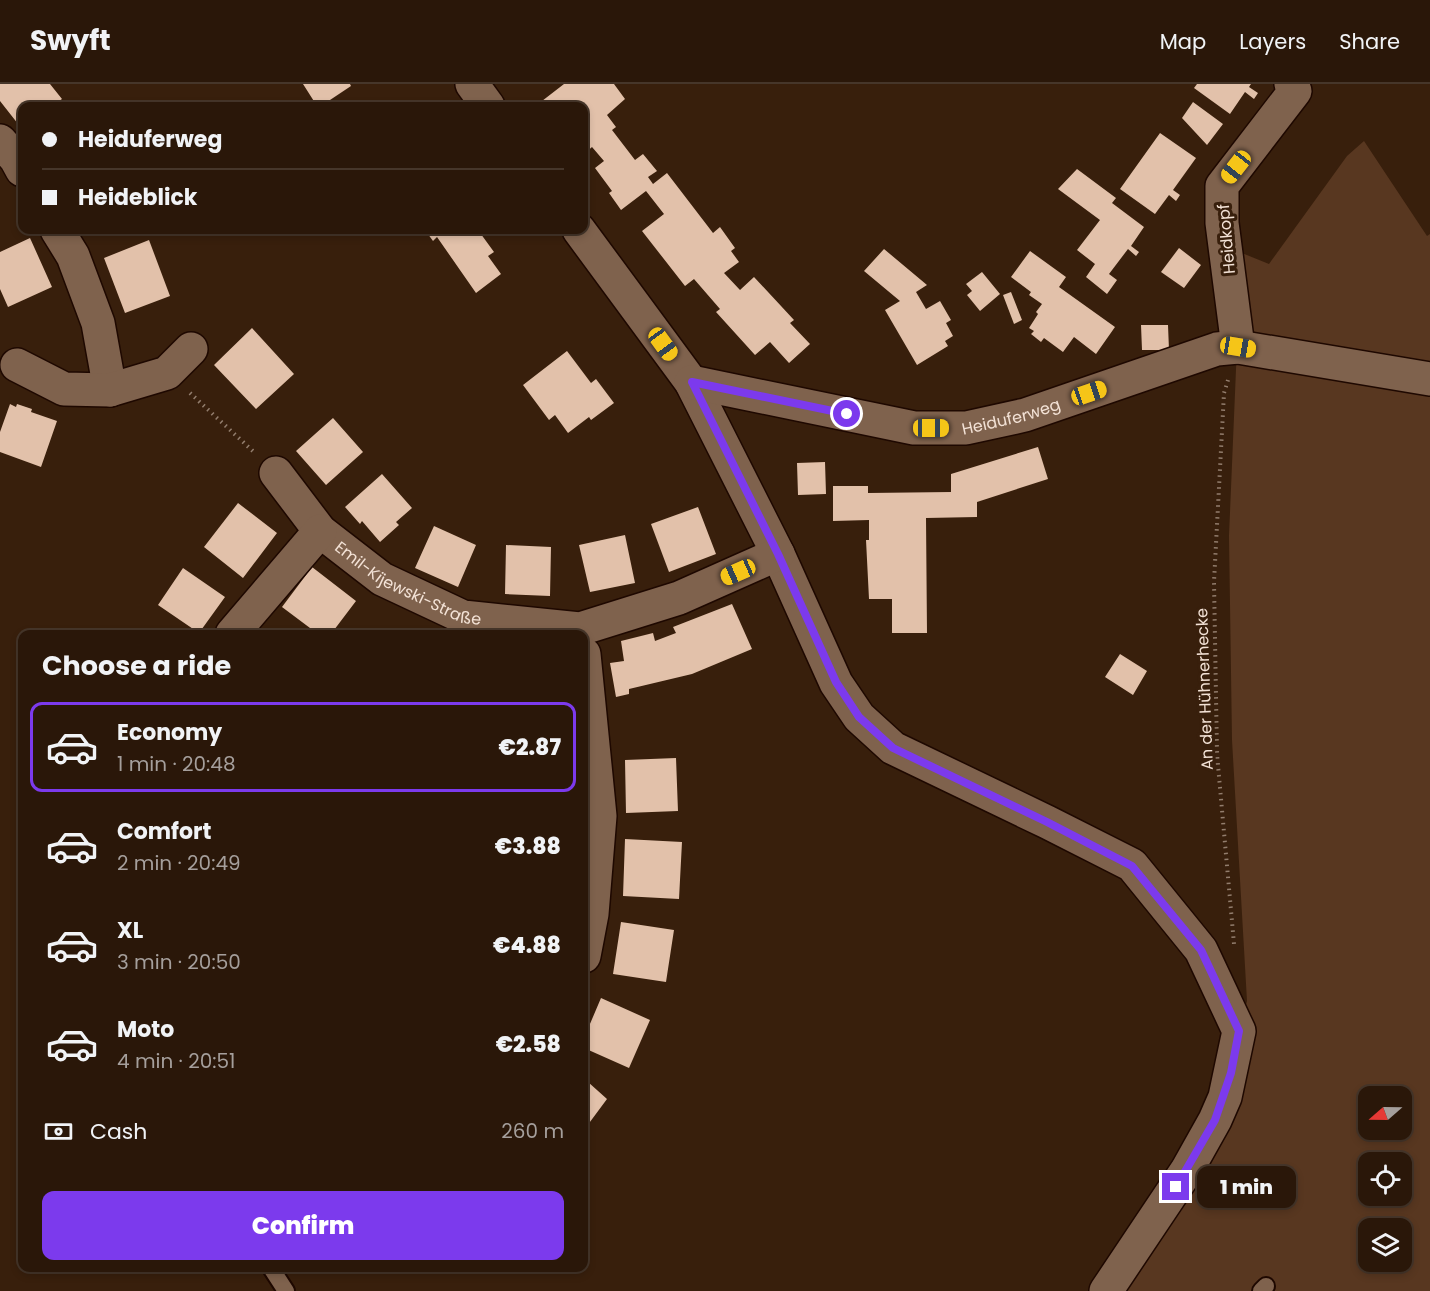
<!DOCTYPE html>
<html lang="en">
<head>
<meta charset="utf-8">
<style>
  body { margin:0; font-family:Poppins,sans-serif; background:#362417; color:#f1f3f6; height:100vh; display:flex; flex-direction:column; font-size:22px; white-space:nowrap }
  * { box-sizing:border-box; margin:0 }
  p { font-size:20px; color:#a59f9c }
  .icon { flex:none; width:33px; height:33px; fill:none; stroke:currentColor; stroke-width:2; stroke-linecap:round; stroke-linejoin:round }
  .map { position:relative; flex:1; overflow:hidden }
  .details { position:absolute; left:18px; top:546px; width:570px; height:642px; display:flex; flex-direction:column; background:#2a1709; border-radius:12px; box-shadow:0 3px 9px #0003,0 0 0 2px #46362a }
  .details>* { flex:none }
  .hud { position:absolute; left:18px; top:18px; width:570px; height:132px; border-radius:12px; box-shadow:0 3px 9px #0003,0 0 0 2px #46362a; display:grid; align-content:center; height:132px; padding:0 24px; background:#2a1709 }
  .needle { width:39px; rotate:250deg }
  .tools { position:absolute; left:1358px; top:1002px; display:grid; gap:12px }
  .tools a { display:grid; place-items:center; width:54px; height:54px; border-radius:12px; background:#2a1709; box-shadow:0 3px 9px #0003,0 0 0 2px #46362a; font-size:30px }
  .end { position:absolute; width:27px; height:27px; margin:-14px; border:8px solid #7c3aed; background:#fff; box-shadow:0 0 0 3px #fff }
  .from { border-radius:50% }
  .bubble { position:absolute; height:42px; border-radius:12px; background:#2a1709; box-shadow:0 3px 9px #0003,0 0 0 2px #46362a; font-size:20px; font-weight:800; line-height:42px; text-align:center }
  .car { position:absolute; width:18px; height:36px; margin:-18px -9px; border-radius:8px; box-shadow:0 0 4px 2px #0007; background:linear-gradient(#f5c518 24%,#345 0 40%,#f5c518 0 76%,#345 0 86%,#f5c518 0) }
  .hud b { display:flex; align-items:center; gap:21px; height:57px; font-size:22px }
  .hud b+b { border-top:2px solid #46362a }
  .hud i { width:15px; height:15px; background:#f1f3f6 }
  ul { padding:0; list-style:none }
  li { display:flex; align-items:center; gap:18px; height:90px; margin:0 12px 9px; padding:0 12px; border:3px solid transparent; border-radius:12px }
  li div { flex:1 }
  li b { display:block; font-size:22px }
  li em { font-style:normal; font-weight:800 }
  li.active { border-color:#7c3aed }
  li>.icon { width:54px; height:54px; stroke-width:1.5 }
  h2 { padding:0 24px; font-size:27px; line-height:72px }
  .pay { display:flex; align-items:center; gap:15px; height:66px; padding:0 24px; font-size:22px }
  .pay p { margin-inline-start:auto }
  .cta { display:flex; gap:12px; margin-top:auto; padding:12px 24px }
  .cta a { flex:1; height:69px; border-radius:12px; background:#7c3aed; color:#fff; font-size:24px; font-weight:800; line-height:69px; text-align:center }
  header { display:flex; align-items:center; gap:36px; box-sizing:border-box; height:84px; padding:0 30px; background:#2a1709; border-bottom:2px solid #46362a }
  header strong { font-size:28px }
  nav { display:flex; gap:33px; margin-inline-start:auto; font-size:21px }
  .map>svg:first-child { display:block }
  .green { fill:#583720; fill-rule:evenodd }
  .building { fill:#e2c1aa }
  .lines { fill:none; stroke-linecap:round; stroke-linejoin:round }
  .lane-casing { stroke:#1e0800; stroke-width:20 }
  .street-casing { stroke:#1e0800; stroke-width:36 }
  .path { stroke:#927d6d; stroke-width:4; stroke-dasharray:1.5 4.5; stroke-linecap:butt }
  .lane { stroke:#7f624d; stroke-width:16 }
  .street { stroke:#7f624d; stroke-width:33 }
  .route { stroke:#7c3aed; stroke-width:8 }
  .labels { text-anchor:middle; stroke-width:6; stroke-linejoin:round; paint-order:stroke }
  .street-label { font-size:16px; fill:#f3e2d6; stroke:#381f0c }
</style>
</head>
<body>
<header>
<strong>Swyft</strong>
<nav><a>Map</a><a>Layers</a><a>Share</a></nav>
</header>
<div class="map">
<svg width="1430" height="1207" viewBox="0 0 1430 1207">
  <rect width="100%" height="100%" fill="#381f0c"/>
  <path class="green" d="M1364,57L1427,152L1430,150V1207H1106L1187,1086L1239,947L1247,917L1232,656L1229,452L1239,214L1232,165L1269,180L1347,72ZM1368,1012H1401V1046H1368ZM1368,1078H1401V1112H1368ZM1368,1144H1401V1178H1368Z"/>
  <path class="building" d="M0,0H50L62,15L52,22H22V45L0,17Z
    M303,0H350L351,2L321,22H317Z
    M564,0H614L625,15L607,31L616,43L612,46L635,76L643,70L657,87L648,93L653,100L667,89L713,149L720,143L735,164L731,167L739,178L724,189L740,206L754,193L794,236L790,239L810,260L789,279L770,258L755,271L716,228L720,225L694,195L685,202L642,147L664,130L646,107L621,126L609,109L612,107L595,84L604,77L592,63L584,70V22H546L542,17Z
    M1197,0H1251L1249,3L1258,9L1254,15L1245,8L1230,30L1194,4Z
    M1193,18L1223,40L1207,61L1182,34Z
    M1160,49L1196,74L1173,106L1180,111L1176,117L1169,111L1155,130L1120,105Z
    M1077,85L1116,114L1112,119L1144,143L1131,162L1139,168L1136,172L1128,165L1109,190L1117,196L1107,210L1086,193L1095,180L1077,166L1100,136L1058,105Z
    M425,146H478L494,168L488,172L501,190L476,209L437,153L433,157Z
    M30,154L52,203L8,223L0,205V168Z
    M149,156L170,212L125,229L104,174Z
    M1179,164L1201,181L1184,204L1161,188Z
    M884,165L927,201L916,208L926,225L940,217L951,236L946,239L953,252L945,257L948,262L917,281L885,226L900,217L864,187Z
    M1030,167L1066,193L1059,203L1115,243L1096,270L1074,253L1063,268L1044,254L1041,258L1031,250L1034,247L1029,244L1038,230L1036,228L1042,220L1029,211L1031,208L1011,193Z
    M982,188L1000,210L980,227L967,211L972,207L966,200Z
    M1011,208L1022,236L1014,240L1003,211Z
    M1141,241H1168L1169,266H1142Z
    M252,244L294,290L256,325L214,281Z
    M567,267L591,299L596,295L614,319L591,336L589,333L568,349L555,331L549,336L523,301Z
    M10,320L16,323L17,320L32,325L31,328L57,337L41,383L0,368V348Z
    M333,334L363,368L326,401L296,367Z
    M1038,363L1048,395L977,418V433L926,434L927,549H892V515H869L866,456H869V436L833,437V402H868V409L951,408V390Z
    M825,378L826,410L798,411L797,379Z
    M382,390L412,424L396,438L399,441L380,458L362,437L360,440L345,423Z
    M238,419L277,449L243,494L204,463Z
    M698,423L716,470L669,488L651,440Z
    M434,442L476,461L458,503L415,484Z
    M625,451L635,499L590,508L579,461Z
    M506,461L551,463L550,512L505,510Z
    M312,483L356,517L331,550H318L282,523Z
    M183,484L225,513L199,549L158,521Z
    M732,520L752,565L692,590L629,605V610L616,613L610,579L624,577L621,557L653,549L655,557L676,549L673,543Z
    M1120,570L1147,587L1133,611L1105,593Z
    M676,674L678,727L626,729L625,676Z
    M625,755L682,758L679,815L623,812Z
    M621,838L674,846L666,898L613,890Z
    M601,914L650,936L629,984L584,964V954Z
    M588,998L607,1015L584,1046V999L586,1001Z"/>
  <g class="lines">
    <g class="lane-casing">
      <path id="lane" d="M271,1184L286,1207
        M1261,1207L1266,1202"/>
    </g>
    <g class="street-casing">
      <g id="street">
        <path d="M472,0L488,22"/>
        <path d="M0,57L16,75L22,86"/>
        <path d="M57,146L73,172L98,239L110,306"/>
        <path d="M579,146L691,298L778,470L836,599L859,633L893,664L1047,738L1132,781L1201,866L1239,947L1225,1013L1215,1036L1187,1086L1106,1207"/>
        <path d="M1238,263L1222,139V102L1295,7L1291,0"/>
        <path d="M17,281L64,305L110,306L167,289L191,265"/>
        <path id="s1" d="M691,298L914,344H966L1025,331L1217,265L1238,263L1430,295"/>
        <path id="s2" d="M276,389L320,447L382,495L463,533L580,545L679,514L778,470"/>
        <path d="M232,550L320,447"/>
        <path d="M584,570L600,732L592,830L584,872"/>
      </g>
    </g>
    <path class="path" d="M1228,296L1224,309L1214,498L1217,670L1234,860
      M190,309L255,369"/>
    <use href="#lane" class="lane"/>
    <use href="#street" class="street"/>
  </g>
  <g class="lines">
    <path class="route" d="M847,330L692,298L778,470L836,598L859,633L893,664L1047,738L1132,782L1201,866L1239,947L1231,989L1215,1036L1176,1103"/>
  </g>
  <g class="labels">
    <g class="street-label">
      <text transform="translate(1226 155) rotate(-95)" y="6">Heidkopf</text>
      <text dy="6" stroke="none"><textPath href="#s1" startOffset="326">Heiduferweg</textPath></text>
      <text dy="6" stroke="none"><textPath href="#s2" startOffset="177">Emil-Kijewski-Straße</textPath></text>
      <text transform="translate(1204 605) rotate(-92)" y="6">An der Hühnerhecke</text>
    </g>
  </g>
</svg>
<div class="tools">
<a><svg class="needle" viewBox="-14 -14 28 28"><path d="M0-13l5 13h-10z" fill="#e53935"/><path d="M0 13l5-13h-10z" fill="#a59f9c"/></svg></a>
<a><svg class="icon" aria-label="locate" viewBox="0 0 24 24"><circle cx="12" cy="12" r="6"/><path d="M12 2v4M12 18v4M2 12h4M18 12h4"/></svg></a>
<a><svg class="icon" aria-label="layers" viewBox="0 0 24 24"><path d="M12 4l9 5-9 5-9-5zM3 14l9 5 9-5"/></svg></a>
</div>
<i class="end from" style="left:847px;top:330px"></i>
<i class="end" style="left:1176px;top:1103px"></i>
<div class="bubble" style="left:1197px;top:1082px;width:99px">1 min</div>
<i class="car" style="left:1236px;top:83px;rotate:218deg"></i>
<i class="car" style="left:663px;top:260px;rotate:144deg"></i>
<i class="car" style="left:1238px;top:263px;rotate:99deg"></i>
<i class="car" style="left:1089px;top:309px;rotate:71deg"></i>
<i class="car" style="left:931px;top:344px;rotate:90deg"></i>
<i class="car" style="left:738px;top:488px;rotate:246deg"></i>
<div class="hud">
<b><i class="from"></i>Heiduferweg</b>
<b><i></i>Heideblick</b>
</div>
<section class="details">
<h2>Choose a ride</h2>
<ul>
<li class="active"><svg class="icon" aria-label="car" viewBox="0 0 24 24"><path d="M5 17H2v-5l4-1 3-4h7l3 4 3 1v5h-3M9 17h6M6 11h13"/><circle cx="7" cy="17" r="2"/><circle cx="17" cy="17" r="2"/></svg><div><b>Economy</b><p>1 min · 20:48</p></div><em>€2.87</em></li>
<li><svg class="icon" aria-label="car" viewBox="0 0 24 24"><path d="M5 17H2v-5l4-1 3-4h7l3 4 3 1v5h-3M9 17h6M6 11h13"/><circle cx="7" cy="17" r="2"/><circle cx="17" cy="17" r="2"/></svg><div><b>Comfort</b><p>2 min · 20:49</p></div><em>€3.88</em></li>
<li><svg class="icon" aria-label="car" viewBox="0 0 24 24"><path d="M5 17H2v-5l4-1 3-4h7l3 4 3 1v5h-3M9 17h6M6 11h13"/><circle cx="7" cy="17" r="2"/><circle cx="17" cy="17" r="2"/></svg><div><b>XL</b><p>3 min · 20:50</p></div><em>€4.88</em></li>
<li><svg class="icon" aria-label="car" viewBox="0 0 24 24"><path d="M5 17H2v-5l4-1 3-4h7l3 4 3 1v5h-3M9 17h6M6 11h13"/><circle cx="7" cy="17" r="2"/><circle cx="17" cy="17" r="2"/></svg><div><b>Moto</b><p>4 min · 20:51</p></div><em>€2.58</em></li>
</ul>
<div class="pay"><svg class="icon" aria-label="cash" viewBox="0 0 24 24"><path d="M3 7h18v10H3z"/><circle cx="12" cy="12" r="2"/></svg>Cash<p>260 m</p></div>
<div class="cta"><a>Confirm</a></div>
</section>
</div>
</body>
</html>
